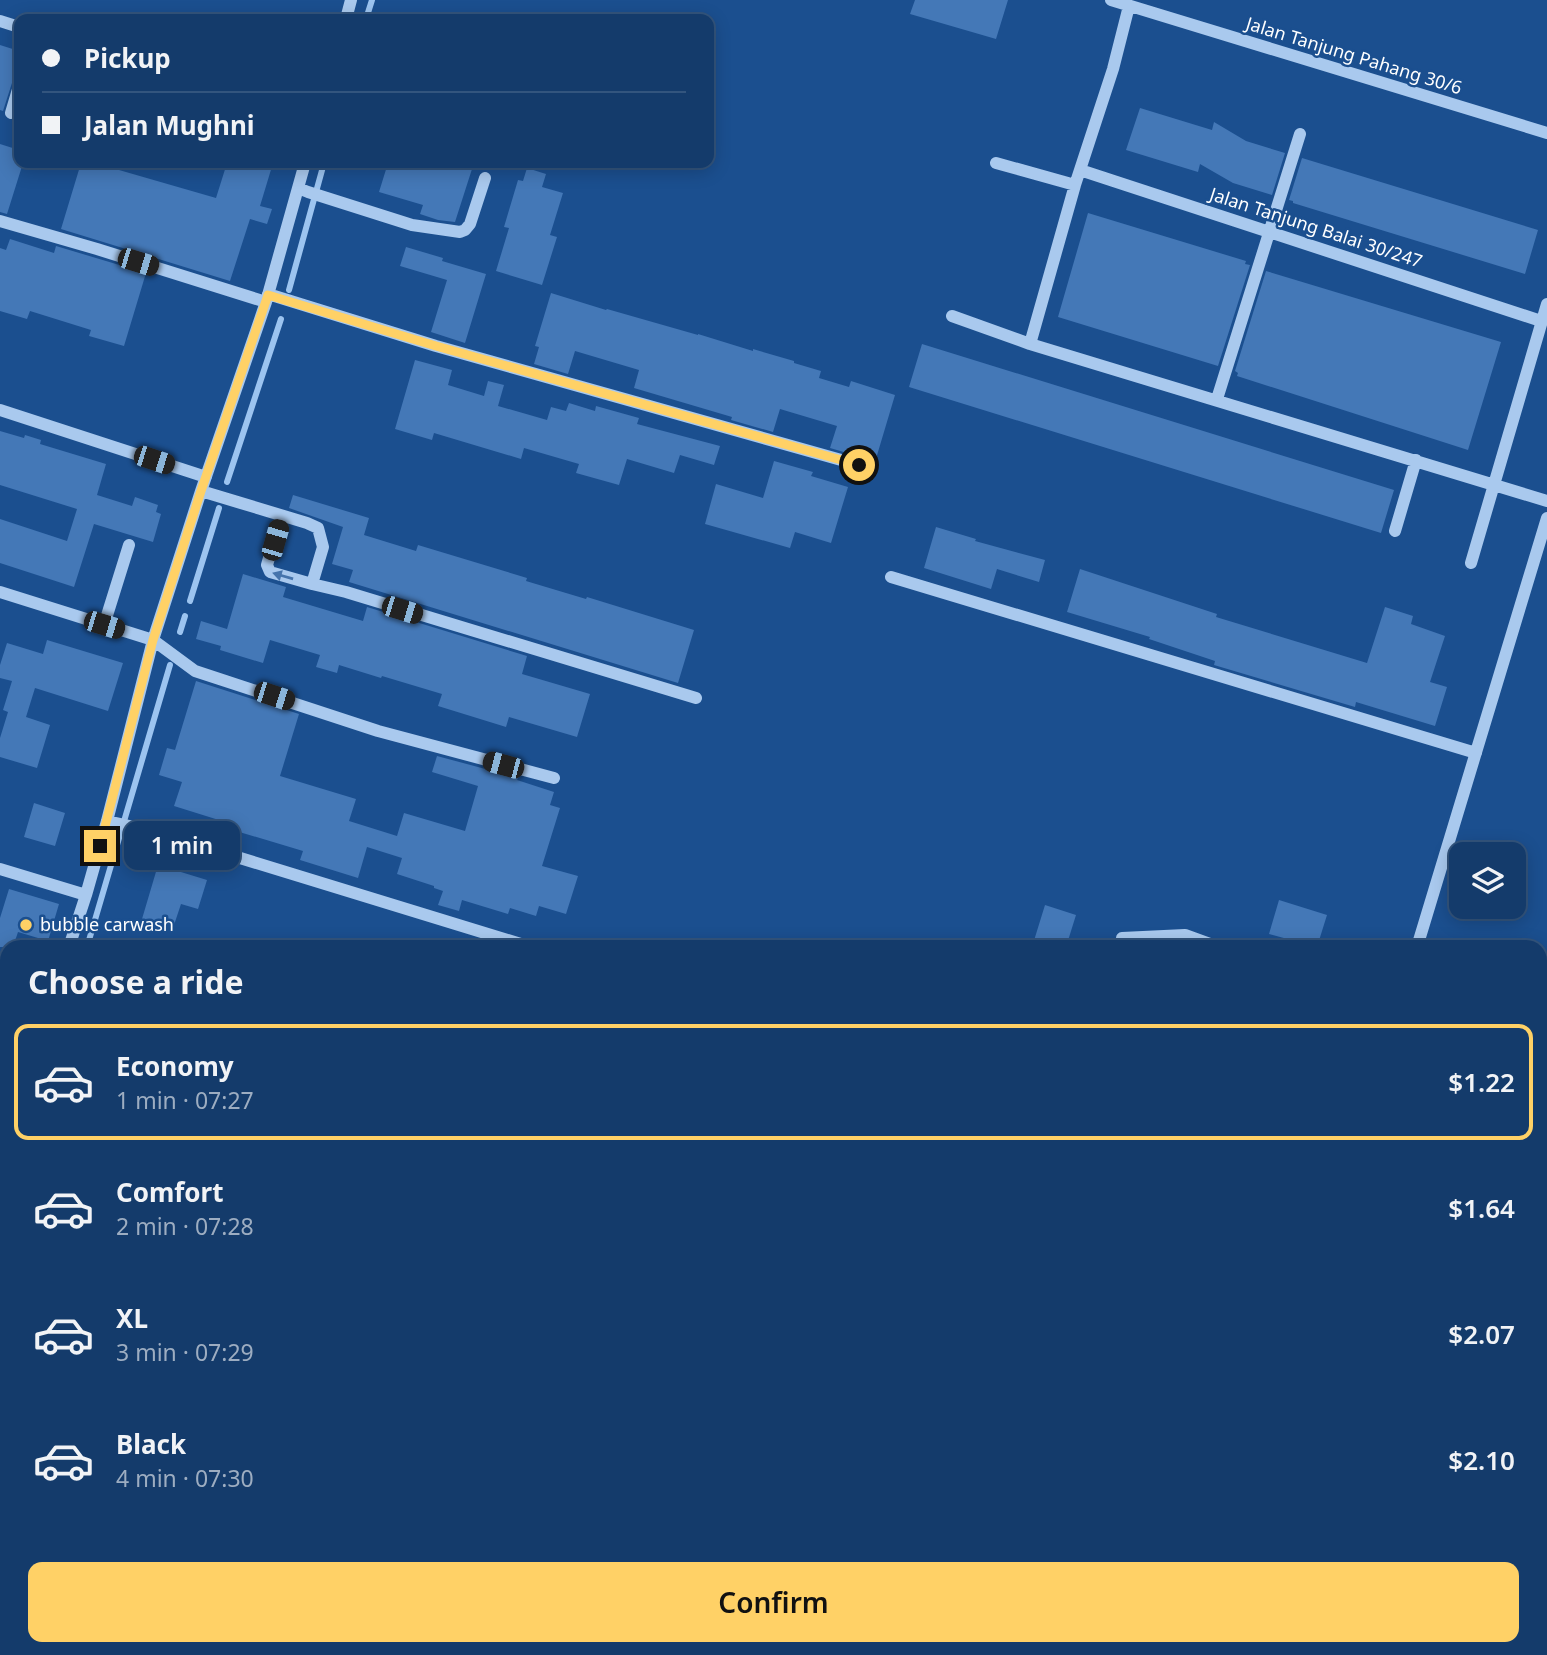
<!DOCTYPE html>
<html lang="en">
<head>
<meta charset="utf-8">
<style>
  body { margin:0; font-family:"Noto Sans",sans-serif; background:#214673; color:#f1f3f6; height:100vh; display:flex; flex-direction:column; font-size:26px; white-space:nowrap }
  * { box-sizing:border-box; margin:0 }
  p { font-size:23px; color:#9dadc1 }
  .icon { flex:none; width:38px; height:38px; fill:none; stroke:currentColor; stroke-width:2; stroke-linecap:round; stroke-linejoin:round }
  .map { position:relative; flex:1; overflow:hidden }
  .side { position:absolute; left:0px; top:940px; width:1547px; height:716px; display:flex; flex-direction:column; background:#143b6b; border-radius:21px 21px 0 0; box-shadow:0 4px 18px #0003,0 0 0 2px #33557e }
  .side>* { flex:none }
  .banner { position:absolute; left:14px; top:14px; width:700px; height:154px; border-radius:14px; box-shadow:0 4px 18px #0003,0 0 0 2px #33557e; display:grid; align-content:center; height:154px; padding:0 28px; background:#143b6b }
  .fabs { position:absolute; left:1449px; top:842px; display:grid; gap:14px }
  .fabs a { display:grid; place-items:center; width:77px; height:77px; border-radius:14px; background:#143b6b; box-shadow:0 4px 18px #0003,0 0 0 2px #33557e; font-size:35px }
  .end { position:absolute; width:32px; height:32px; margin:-16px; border:9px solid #ffd166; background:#111; box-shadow:0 0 0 4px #111 }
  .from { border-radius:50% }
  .bubble { position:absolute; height:49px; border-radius:14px; background:#143b6b; box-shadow:0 4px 18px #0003,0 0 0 2px #33557e; font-size:23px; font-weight:600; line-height:49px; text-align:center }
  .car { position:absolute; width:21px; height:42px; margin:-21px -10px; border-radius:9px; box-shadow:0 0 5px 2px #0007; background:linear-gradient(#222 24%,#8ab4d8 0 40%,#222 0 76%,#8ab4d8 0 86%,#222 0) }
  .banner b { display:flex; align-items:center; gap:24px; height:66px; font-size:26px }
  .banner b+b { border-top:2px solid #33557e }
  .banner i { width:18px; height:18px; background:#f1f3f6 }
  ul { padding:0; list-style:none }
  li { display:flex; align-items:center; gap:21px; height:116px; margin:0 14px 10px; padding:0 14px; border:4px solid transparent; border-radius:14px }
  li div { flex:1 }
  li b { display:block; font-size:26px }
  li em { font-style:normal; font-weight:600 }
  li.current { border-color:#ffd166 }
  li>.icon { width:63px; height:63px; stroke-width:1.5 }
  h2 { padding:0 28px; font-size:32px; line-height:84px }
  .cta { display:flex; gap:14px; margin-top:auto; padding:14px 28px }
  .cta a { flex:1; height:80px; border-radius:14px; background:#ffd166; color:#111; font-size:28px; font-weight:600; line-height:80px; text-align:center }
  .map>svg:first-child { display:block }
  .green { fill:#2e69ad }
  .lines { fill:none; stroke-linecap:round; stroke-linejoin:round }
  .stream { stroke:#9cc4f0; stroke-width:6 }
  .building { fill:#4478b7 }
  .minor { stroke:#a9c9ee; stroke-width:12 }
  .oneway { fill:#4674ac }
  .route { stroke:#ffd166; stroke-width:9 }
  .poi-dot { fill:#ffd166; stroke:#1b4f8f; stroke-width:2.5 }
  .labels { text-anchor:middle; stroke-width:5; stroke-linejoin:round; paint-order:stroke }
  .street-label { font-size:18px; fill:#fff; stroke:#1b4f8f }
  .poi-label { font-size:18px; fill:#fff; stroke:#1b4f8f; text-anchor:start }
</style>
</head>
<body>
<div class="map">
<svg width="1547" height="1655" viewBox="0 0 1547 1655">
  <rect width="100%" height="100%" fill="#1b4f8f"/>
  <path class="green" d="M0,1514L7,1516V1605L0,1603Z
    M133,1649V1648L231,1649L229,1655H131Z"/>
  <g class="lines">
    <path class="stream" d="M366,19L372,0
      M289,290L324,163
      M227,482L281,319
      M190,601L219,508
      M180,632L185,616
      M87,947L170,665
      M0,1243L7,1220"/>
  </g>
  <path class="building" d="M915,0H1008L996,39L910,14Z
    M0,45L19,51V61L3,111L0,110Z
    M1140,108L1212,130L1214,122L1246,141L1285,153L1272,195L1233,183L1200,164L1198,172L1126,150Z
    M0,144L19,150V163H23L7,214L0,212Z
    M1302,158L1538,230L1525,274L1293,203V201L1289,200Z
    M81,163H122L119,170L216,198L227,163H273L260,206L272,209L267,224L250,219L230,281L61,229Z
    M388,163H416L434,168L436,163H450L472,169L455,222L438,220L420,214L423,205L379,192Z
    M527,168L546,174L542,187L563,193L550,235L557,237L542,285L496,271L509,228L504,227L518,180L523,181Z
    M1088,213L1246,261L1245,264L1250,265L1218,366L1058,317Z
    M10,239L54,253L56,246L146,273L124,346L89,336L91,330L30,311L27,319L0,311V248L6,250Z
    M406,247L443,258L442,261L486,274L465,343L431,332L447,280L400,266Z
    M1266,271L1501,342L1468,450L1237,376L1238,373L1235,371Z
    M551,293L606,310L607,309L698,335V334L753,351V349L794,361V363L821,371L819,378L849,387L851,381L895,395L875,462L861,457L830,448L837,426L780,409L773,432L731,420L732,417L634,388L639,370L575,351L568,374L534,364L539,347L535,346Z
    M922,344L1394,490L1381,533L909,387Z
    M415,360L452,370L448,385L484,396L488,381L504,385L498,406L547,420L551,407L566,411L569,403L595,411L596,406L639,418L637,424L720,446L714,465L680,455L674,473L627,459L619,485L576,473L579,464L524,448L521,459L434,433L432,440L395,429Z
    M0,431L24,438L25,435L41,440L40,444L106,464L97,495L132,506L135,497L158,505L156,512L161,514L153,542L94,524L74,587L0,563V519L67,541L77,509L0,485Z
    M774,461L813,472L811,476L848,487L831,543L795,532L790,548L705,524L716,484L763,498Z
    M293,495L369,518L364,535L416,551L418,545L527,578L526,581L586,599L587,597L694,630L678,683L349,582L353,570L332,564L343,527L289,508Z
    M936,527L976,539L975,541L1045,560L1039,582L997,569L991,589L924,568Z
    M1080,569L1217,614L1216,617L1367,663L1385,607L1413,616L1411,624L1445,636L1430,682L1447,687L1435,726L1356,702L1355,707L1214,665L1215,661L1149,639L1150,637L1067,612Z
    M243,574L286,587L283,597L363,621L367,607L527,656L522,674L590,694L577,737L509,717L506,727L438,706L442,694L382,676L381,678L339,665L337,673L316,667L320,655L270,640L263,663L220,650L221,646L196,639L201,621L227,629Z
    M47,640L123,663L108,711L35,688L26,717L50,725L37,768L0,757V738L8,712L3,710L12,681L0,678V665L7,643L43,654Z
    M196,681L299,714L280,776L356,799L349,821L397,836L404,813L465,831L478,786L432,772L437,756L504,774L518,778L517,780L554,792L550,805L560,808L542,866L578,876L566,914L539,906L536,916L510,908L508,914L462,900L459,911L438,905L443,891L434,888V886L397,874L402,858L367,847L358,878L300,860L303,851L236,831L238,826L174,806L182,782L159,775L167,748L175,750Z
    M34,803L65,813L55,846L24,837Z
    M158,865L207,880L198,909L181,904L173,928L142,919Z
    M9,889L59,904L48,941L18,932L13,947H0V918Z
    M1279,900L1327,915L1317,947L1269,934Z
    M1045,905L1076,915L1066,947H1032Z"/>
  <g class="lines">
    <path class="minor" d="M1111,0L1547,133
      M346,19L351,0
      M0,21L19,27
      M11,113L19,86
      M996,163L1075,185
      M1080,170L1541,321
      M298,188L308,192L412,225L460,232L465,230L470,224L485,178
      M0,221L97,249L266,302
      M268,294L436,346L859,465
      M952,316L1030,344L1547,501
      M1030,344L1075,185L1113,69L1129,6
      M1217,399L1300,134
      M0,410L206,477
      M201,491L307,523L318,528L323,547L312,584L270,572L267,565L281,516
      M1395,531L1416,460
      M1471,563L1547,304
      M891,577L1476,753
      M312,584L346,592L696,698
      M0,592L153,640L195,671L378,731L554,778
      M104,625L129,545
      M107,821L152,831L524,945
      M0,869L86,895
      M1122,938L1185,935L1218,947
      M69,947L86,895L107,821L153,640L201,491L266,302L305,163
      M1417,947L1547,518
      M0,986L7,988
      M1540,1139L1547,1141
      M0,1176L7,1152
      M0,1211H7
      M1540,1366L1547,1369
      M1540,1470L1547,1472
      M0,1471L7,1446
      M0,1630L7,1632
      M59,1648L80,1655
      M551,1648L571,1655
      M337,1655L339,1648
      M982,1655L984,1648
      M1184,1655L1186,1648"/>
  </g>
  <defs><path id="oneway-solid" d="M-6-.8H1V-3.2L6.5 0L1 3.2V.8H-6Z" transform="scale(1.75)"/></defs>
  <use class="oneway" href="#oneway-solid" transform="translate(283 576) rotate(-164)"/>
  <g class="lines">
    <path class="route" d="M100,846L153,640L201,491L268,295L436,346L859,465"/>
  </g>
  <circle class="poi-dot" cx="26" cy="925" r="7"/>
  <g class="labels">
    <g class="street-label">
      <text transform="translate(1354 56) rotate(17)" y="6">Jalan Tanjung Pahang 30/6</text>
      <text transform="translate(1316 228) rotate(18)" y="6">Jalan Tanjung Balai 30/247</text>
    </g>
    <g class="poi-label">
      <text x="40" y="931">bubble carwash</text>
    </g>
  </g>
</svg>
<div class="fabs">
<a><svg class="icon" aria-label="layers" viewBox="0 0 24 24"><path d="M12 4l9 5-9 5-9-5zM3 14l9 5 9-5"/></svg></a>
</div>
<i class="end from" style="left:859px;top:465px"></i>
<i class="end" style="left:100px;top:846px"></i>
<div class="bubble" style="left:124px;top:821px;width:116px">1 min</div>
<i class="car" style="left:138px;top:262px;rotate:107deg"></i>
<i class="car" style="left:154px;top:460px;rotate:108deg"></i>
<i class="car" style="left:275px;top:540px;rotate:16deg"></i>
<i class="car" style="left:402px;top:610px;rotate:107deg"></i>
<i class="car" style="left:104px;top:625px;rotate:107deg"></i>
<i class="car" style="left:274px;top:696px;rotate:108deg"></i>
<i class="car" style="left:503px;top:765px;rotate:285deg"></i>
<div class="banner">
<b><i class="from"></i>Pickup</b>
<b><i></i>Jalan Mughni</b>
</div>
<section class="side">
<h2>Choose a ride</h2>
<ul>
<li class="current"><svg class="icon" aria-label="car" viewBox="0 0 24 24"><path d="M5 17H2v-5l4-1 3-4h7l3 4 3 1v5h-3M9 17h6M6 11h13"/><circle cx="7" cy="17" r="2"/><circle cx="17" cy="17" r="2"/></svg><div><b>Economy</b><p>1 min · 07:27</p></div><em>$1.22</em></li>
<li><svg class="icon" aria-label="car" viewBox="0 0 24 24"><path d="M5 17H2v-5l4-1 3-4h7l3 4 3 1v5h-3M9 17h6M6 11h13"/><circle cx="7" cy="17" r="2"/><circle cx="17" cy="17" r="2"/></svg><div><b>Comfort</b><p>2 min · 07:28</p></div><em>$1.64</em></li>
<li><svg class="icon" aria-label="car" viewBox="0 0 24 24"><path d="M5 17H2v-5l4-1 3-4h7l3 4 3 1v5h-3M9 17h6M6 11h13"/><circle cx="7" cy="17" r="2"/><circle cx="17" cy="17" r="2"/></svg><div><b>XL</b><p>3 min · 07:29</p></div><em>$2.07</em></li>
<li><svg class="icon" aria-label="car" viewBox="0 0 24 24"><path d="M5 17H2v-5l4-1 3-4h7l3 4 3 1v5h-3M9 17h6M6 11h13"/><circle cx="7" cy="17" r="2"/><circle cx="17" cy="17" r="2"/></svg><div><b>Black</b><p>4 min · 07:30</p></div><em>$2.10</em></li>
</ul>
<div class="cta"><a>Confirm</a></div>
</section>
</div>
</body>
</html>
